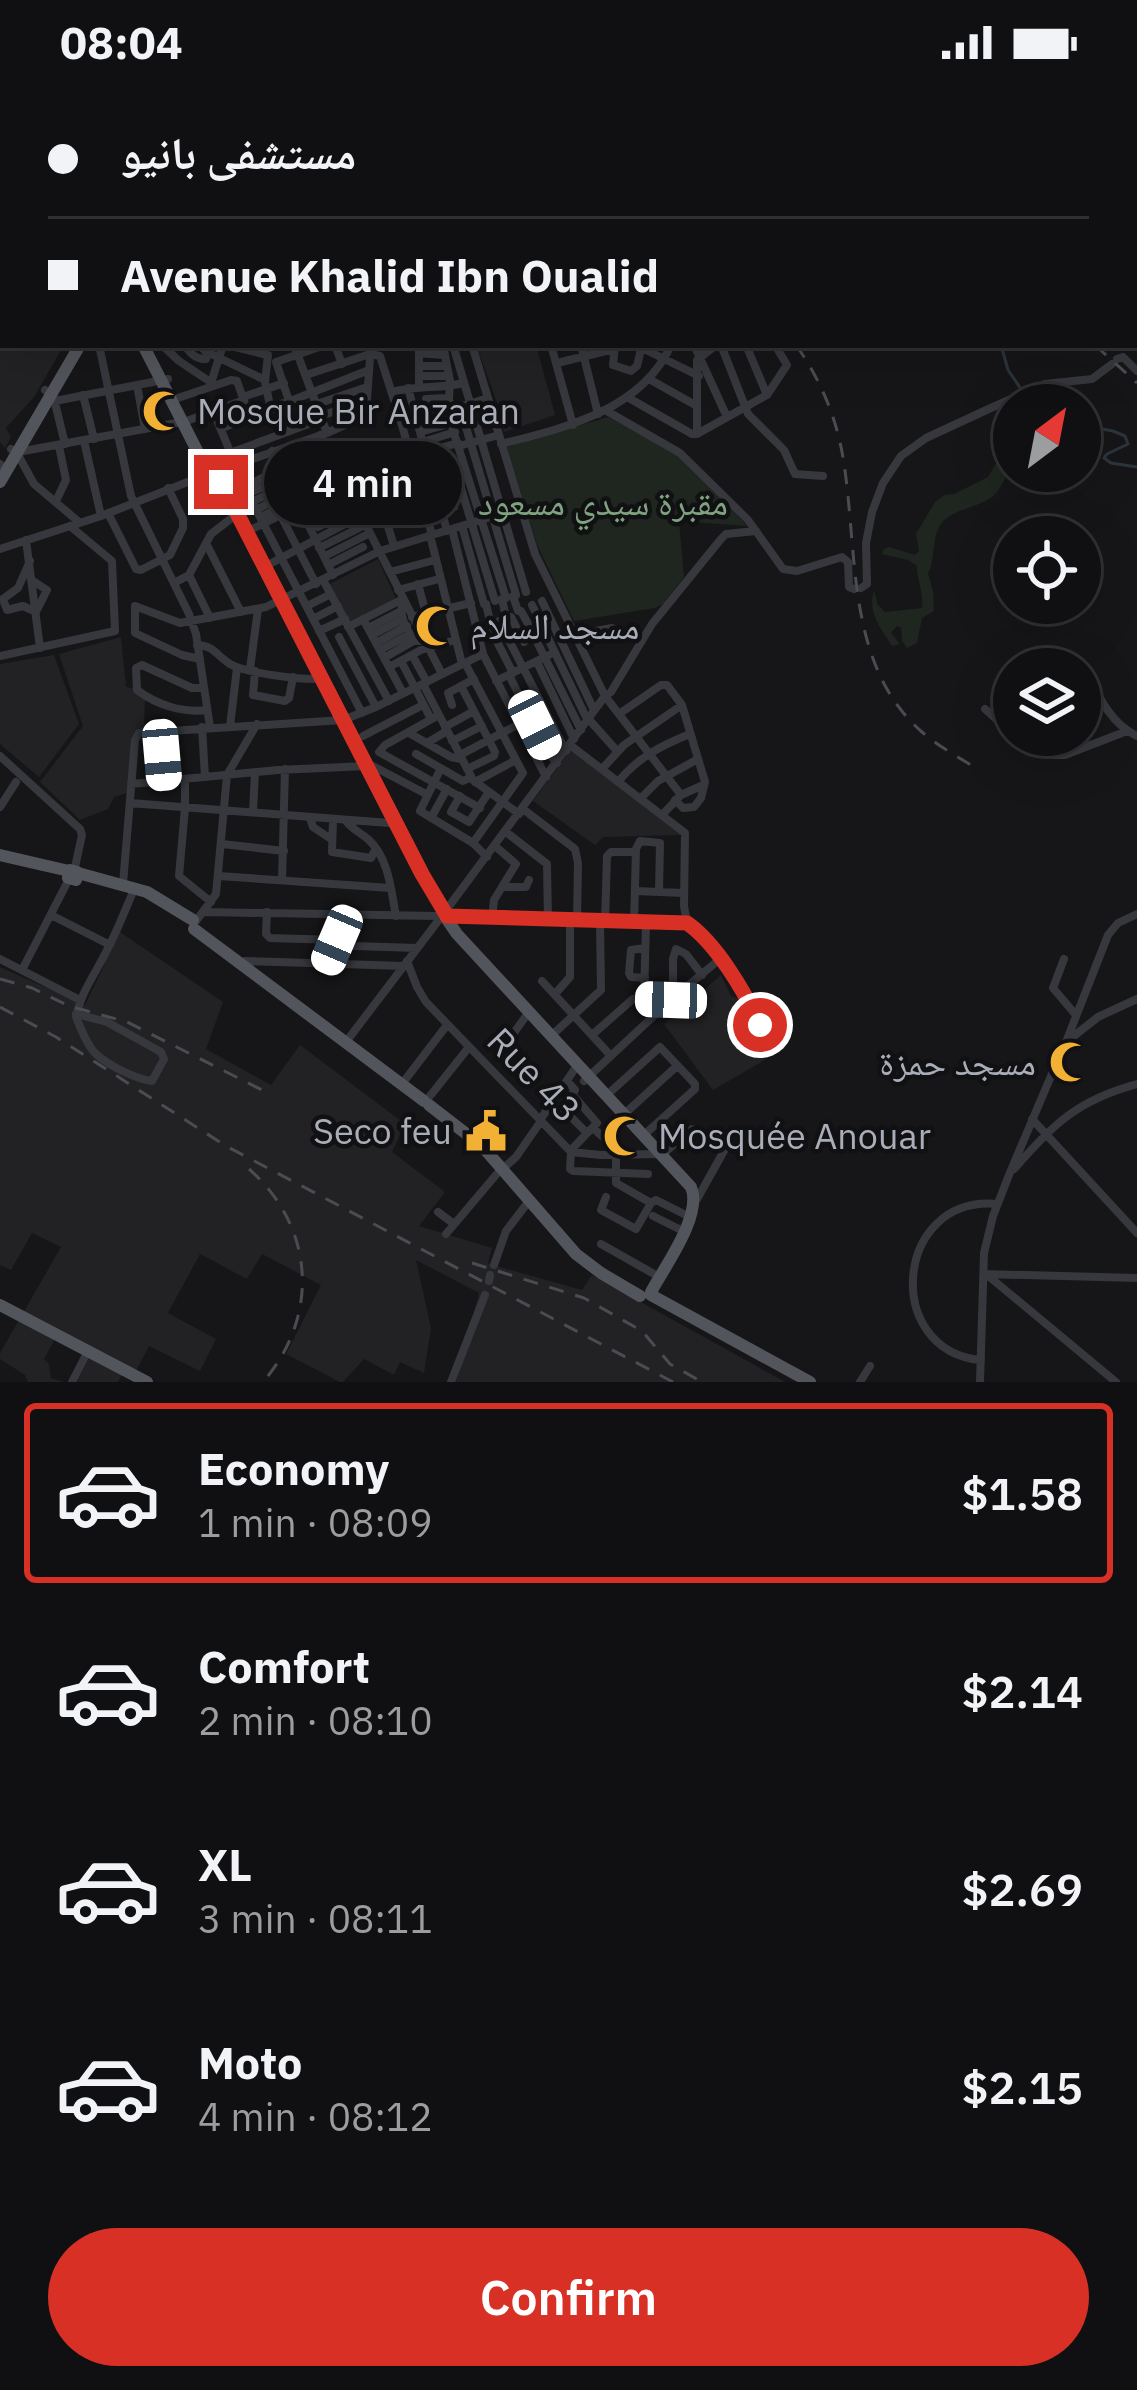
<!DOCTYPE html>
<html lang="en">
<head>
<meta charset="utf-8">
<style>
  body { margin:0; font-family:"IBM Plex Sans","Noto Naskh Arabic",sans-serif; background:#19191b; color:#f1f3f6; height:100vh; display:flex; flex-direction:column; font-size:45px; white-space:nowrap }
  * { box-sizing:border-box; margin:0 }
  p { font-size:39px; color:#9c9d9f }
  .icon { flex:none; width:66px; height:66px; fill:none; stroke:currentColor; stroke-width:2; stroke-linecap:round; stroke-linejoin:round }
  .map { position:relative; height:1298px; overflow:hidden }
  .drawer { display:flex; flex-direction:column; background:#101012; flex:1 }
  .drawer>* { flex:none }
  .top-card { position:absolute; left:0px; top:0px; width:1137px; height:264px; box-shadow:0 12px 48px #0002,0 0 0 3px #303032; display:grid; align-content:center; height:264px; padding:0 48px; background:#101012 }
  .needle { width:78px; rotate:32deg }
  .tools { position:absolute; left:993px; top:300px; display:grid; gap:24px }
  .tools a { display:grid; place-items:center; width:108px; height:108px; border-radius:50%; background:#101012; box-shadow:0 12px 48px #0002,0 0 0 3px #303032; font-size:60px }
  .end { position:absolute; width:54px; height:54px; margin:-27px; border:15px solid #d93025; background:#fff; box-shadow:0 0 0 6px #fff }
  .from { border-radius:50% }
  .bubble { position:absolute; height:84px; border-radius:42px; background:#101012; box-shadow:0 12px 48px #0002,0 0 0 3px #303032; font-size:39px; font-weight:600; line-height:84px; text-align:center }
  .car { position:absolute; width:36px; height:72px; margin:-36px -18px; border-radius:15px; box-shadow:0 0 9px 3px #0007; background:linear-gradient(#fff 24%,#345 0 40%,#fff 0 76%,#345 0 86%,#fff 0) }
  .top-card b { display:flex; align-items:center; gap:42px; height:114px; font-size:45px }
  .top-card b+b { border-top:3px solid #303032 }
  .top-card i { width:30px; height:30px; background:#f1f3f6 }
  ul { padding:21px 0 0; list-style:none }
  li { display:flex; align-items:center; gap:36px; height:180px; margin:0 24px 18px; padding:0 24px; border:6px solid transparent; border-radius:12px }
  li div { flex:1 }
  li b { display:block; font-size:45px }
  li em { font-style:normal; font-weight:600 }
  li.current { border-color:#d93025 }
  li>.icon { width:108px; height:108px; stroke-width:1.5 }
  .primary-button { display:flex; gap:24px; margin-top:auto; padding:24px 48px }
  .primary-button a { flex:1; height:138px; border-radius:72px; background:#d93025; color:#fff; font-size:48px; font-weight:600; line-height:138px; text-align:center }
  .status { display:flex; justify-content:space-between; align-items:center; height:84px; padding:0 60px; background:#101012; direction:ltr }
  .status svg { height:33px; fill:currentColor }
  .map>svg:first-child { display:block }
  .built { fill:#222225 }
  .green { fill:#1e261f }
  .lines { fill:none; stroke-linecap:round; stroke-linejoin:round }
  .stream { stroke:#2c353c; stroke-width:3 }
  .minor { stroke:#37383d; stroke-width:8 }
  .major { stroke:#53555c; stroke-width:12 }
  .rail { stroke:#4a4c52; stroke-width:3; stroke-dasharray:15 12; stroke-linecap:butt }
  .route { stroke:#d93025; stroke-width:15 }
  .labels { text-anchor:middle; stroke-width:9; stroke-linejoin:round; paint-order:stroke }
  .poi-label { font-size:36px; fill:#a8adb8; stroke:#111113; text-anchor:start }
  .park-label { font-size:36px; fill:#7fa381; stroke:#111113 }
  .street-label { font-size:36px; fill:#a8adb8; stroke:#111113 }
</style>
</head>
<body>
<div class="status"><b>08:04</b><svg viewBox="0 0 49 12"><path d="M0 12V9h3v3zM5 12V6h3v6zM10 12V3h3v9zM15 12V0h3v12zM26 1h20v11H26zM47 4h2v5h-2z"/></svg></div>
<div class="map">
<svg width="1137" height="1298" viewBox="0 0 1137 1298">
  <rect width="100%" height="100%" fill="#161618"/>
  <path class="built" d="M0,242H3V261H64L34,313L6,344L11,353L5,364L0,358Z
    M499,261H536L555,331L504,348L498,329L500,327L478,266Z
    M378,475L396,515L349,540L330,500Z
    M121,553L126,603L132,604L145,614L144,645L132,652L127,709L114,713L108,725L80,736L40,698L83,642L59,570Z
    M54,571L79,640L39,693L0,660V580Z
    M571,665L681,751L603,753L595,761L533,717Z
    M120,848L223,918L206,965L271,1001L300,961L405,1040L392,1068L445,1108L419,1142L492,1164L488,1179L507,1185L582,1206L592,1191L785,1298H456L479,1209L416,1176L431,1244L424,1289L400,1278L394,1291L364,1275L343,1298H340L286,1270L321,1201L262,1170L247,1195L200,1170L168,1229L216,1255L200,1287L149,1262L136,1287L126,1283L118,1298H77L93,1266L60,1246L44,1275L49,1280L51,1294L64,1298H28L25,1291L0,1275V1269L61,1163L32,1149L11,1186L0,1181V883L85,921Z
    M721,891L731,912L739,915L765,976L713,1006L664,940Z"/>
  <path class="green" d="M608,333L679,369L747,442L679,437L684,493L663,520L655,524L574,537L537,461L507,363Z
    M1014,364V385C1004,392 1004,399 997,408C982,426 951,422 939,443C932,457 935,475 928,490L933,507L934,527L922,534L917,559L907,564L902,557L901,544L897,542L891,549L900,560L892,562C881,545 867,528 874,507L878,521L885,528L922,524C924,508 917,498 917,482L908,476L882,470L883,466L889,463L915,471L919,467L916,450L935,418L944,411L954,410L988,393L1000,373Z"/>
  <g class="lines">
    <path class="stream" d="M840,3H843
      M865,3L867,0
      M1001,261L1008,286L1021,305
      M1080,341L1113,347L1125,352L1128,360L1107,370L1104,374L1111,379L1137,383"/>
    <path class="minor" d="M63,0L66,3
      M85,0L88,3
      M110,0L115,3
      M154,0L159,3
      M178,0L183,3
      M199,0L205,3
      M233,0L239,3
      M254,0V3
      M22,3L24,0
      M39,3L43,0
      M145,3L147,0
      M227,3L228,0
      M266,3L268,0
      M280,3L281,0
      M296,3V0
      M379,3V0
      M403,3V0
      M416,3V0
      M431,3V0
      M444,3L445,0
      M501,3V0
      M515,3L516,0
      M528,3V0
      M0,31L3,25
      M0,39L3,41
      M0,97L3,98
      M0,117L3,119
      M0,131L3,133
      M0,144L3,146
      M0,163L3,164
      M0,222L3,223
      M0,238H3
      M99,261L131,412L189,530L196,550L210,643
      M162,261L179,277L215,301
      M185,261C189,269 197,276 206,275L208,269
      M200,261L205,267L265,296
      M227,261L263,270
      M294,261L327,349
      M335,261L342,280
      M419,261V302
      M443,261L450,297L449,315
      M453,261L526,508
      M472,261L535,470L605,612L681,711
      M551,261L573,341
      M581,261L598,330
      M615,261L613,281L631,287L637,282L642,261
      M694,261L727,333
      M721,261L748,330L784,366L795,390L823,392
      M746,261L767,311
      M642,264L699,292
      M419,269L443,271
      M268,271L265,298L271,326
      M1117,275L1123,273L1137,287
      M276,278L325,261
      M276,278L289,317
      M557,279L614,265
      M419,282H447
      M306,291L370,270L380,272L402,341L432,451
      M419,292H449
      M649,295L697,322
      M211,299L223,261
      M137,301L145,345
      M408,304L447,447
      M45,306L54,315L65,360
      M392,308C418,301 439,305 464,299
      M83,311L94,355
      M243,313L284,299
      M627,313L692,350H697L767,311L787,281L775,261
      M178,314L231,296L237,297L250,334
      M426,315L446,314L450,318
      M55,317L168,295
      M283,319L292,346
      M317,320L367,303
      M460,323L516,511
      M605,326L680,369L748,436L783,485L797,487L842,473L848,478L849,503L854,505
      M213,327L248,410L362,629
      M447,327L506,514
      M321,332L366,316
      M189,336L244,316
      M402,341L488,314
      M222,344L369,286
      M420,348L452,339
      M697,350V276L716,261
      M320,351L442,590
      M84,357L101,432
      M303,358L332,414
      M423,358L455,348
      M501,360C565,344 642,326 671,261
      M459,362L499,351
      M289,363L320,421
      M11,365L17,369L34,400L79,438
      M272,367L333,491
      M18,368L182,338
      M426,368L458,359
      M230,369L322,335
      M452,374L495,517
      M440,377L454,423
      M0,380L1,381
      M413,385L452,373
      M218,387L327,349L360,334L367,315L371,261
      M245,403L281,384
      M248,410L285,392
      M56,417L66,396L59,362
      M252,418L288,400
      M256,426L292,407
      M383,426L394,462
      M108,429L136,485L141,486L170,471L183,444V435L168,404
      M303,430L347,404
      M281,432L316,500
      M261,433L296,415
      M307,438L352,414
      M462,442L484,520
      M318,443L357,423
      M452,445L483,570L546,693
      M248,447L316,414
      M430,451L462,580
      M26,456L40,564
      M206,459L241,528
      M319,464L365,441
      M0,465L101,432L208,390
      M329,470L370,449
      M30,477L18,504L3,515L7,526L23,522L36,528L47,506L33,497
      M328,481L363,463
      M266,482L360,432
      M390,488L435,476
      M189,491L210,534
      M323,496L389,617
      M174,499L189,491L211,450L233,433
      M418,500L426,530
      M861,504L867,500L866,459L872,428L883,399L901,372L926,354L993,323L1045,300L1092,295L1112,280
      M398,506L439,495
      M513,512L518,527H521L527,538L581,646
      M502,515L506,533H511L524,558
      M542,517L594,626
      M403,519C398,531 407,548 416,557L424,556
      M486,520L491,541
      M532,521L585,631L617,667
      M307,522L331,510
      M412,533L471,519
      M313,535L338,522
      M363,535L403,609
      M499,537L566,667
      M489,542L513,589
      M348,543L403,515
      M368,544L401,527
      M319,547L345,535
      M372,551L403,535
      M339,553L376,623
      M575,554L585,549L612,544
      M376,559L407,542
      M197,561C213,561 217,572 230,580C246,589 295,595 315,595
      M380,566L410,550
      M412,571L427,598
      M0,572L115,547L112,477L70,442
      M384,574L415,556
      M200,575L182,571L135,549V522L180,539L266,523L380,467L520,424
      M401,577L431,635
      M537,578L574,655
      M465,579L523,689L473,759
      M389,583L421,566L455,556
      M250,585L258,525
      M255,587L253,611L285,617L289,614L293,593
      M1087,589C1099,613 1111,640 1137,652
      M509,591L548,669L557,679
      M496,597L549,571
      M423,600L473,696L519,730
      M461,602L495,668L494,672L467,685
      M204,604H192L142,581L136,584L137,606C157,621 182,629 207,626
      M452,621L448,609L474,595
      M985,625L1021,657L1054,671H1065L1127,647
      M619,630L661,601H667L682,621L705,698L701,714L694,723L683,724L675,716
      M439,631L385,661L379,668L480,724
      M230,642L237,584
      M202,643L205,693
      M445,643L474,627
      M159,646L164,697
      M409,649L451,673L461,675
      M363,652L423,621
      M452,657L482,642
      M427,659L447,647
      M570,661L685,749L684,822L687,839C722,863 754,926 768,965
      M416,670L463,697L471,693
      M460,671L519,640
      M0,672L80,745L82,751L75,783
      M369,680L426,710
      M441,684L420,727L473,759L487,773
      M602,685L624,661L682,621
      M185,695V724L179,792L211,818
      M475,698L516,676
      M618,698C637,674 662,661 690,650
      M131,700L278,686L366,682
      M460,712L451,728L469,738L489,708
      M640,715L658,697L698,675
      M130,719L389,739
      M0,723L16,698
      M523,725L575,765L578,779L577,837
      M253,728L255,688
      M662,731L681,711L701,702
      M310,734L313,743L331,755
      M431,734L447,705
      M333,736L332,768L371,774L375,766
      M346,737C353,746 361,749 369,756C389,775 391,806 396,832
      M506,748L547,780L548,837
      M222,760L284,767
      M219,792L390,804
      M282,796L285,685
      M123,800L135,656L139,649L343,636L376,623L483,570
      M503,803H526L529,796
      M635,807L684,809
      M204,828L437,832
      M267,828L266,850L270,854L337,856L354,862L417,864
      M444,829L605,612L611,608L652,540L721,455L726,450L756,447
      M51,831L110,861
      M448,833L687,839
      M492,835L494,816L516,780L495,762
      M196,837L216,810L227,691L257,640
      M605,838L607,772L611,768H636
      M634,839L636,765L640,757L660,759L659,808
      M0,875L80,916
      M1064,875L1053,904L1075,930
      M245,877L404,882
      M407,877L417,903L426,918L571,1068L601,1071L663,1070L692,1045L723,1061L725,1065L696,1117
      M327,879L347,830
      M22,886L69,795
      M645,894L631,893L629,889L631,866L645,864
      M542,897L611,972
      M555,910L570,893V837
      M673,914V875L676,865L686,870L702,891
      M644,915L646,839
      M76,930L107,938L161,968L164,975L152,997C136,995 109,982 96,970C87,961 81,945 76,933C81,907 98,886 109,862C118,845 125,826 133,808
      M592,951L633,915L670,916
      M551,952L601,906L600,838
      M349,954L438,837
      M508,957L526,932
      M1066,958L1108,851L1118,839L1137,830
      M405,996L447,941
      M584,997L673,914L720,875
      M607,1011L660,963L695,1000V1005L644,1051
      M430,1012L469,963
      M567,1018L575,1006L567,997
      M551,1020L572,1034L587,1049
      M621,1033L677,982
      M1032,1035L1137,1149
      M540,1036L574,986
      M593,1044L604,1054L623,1037
      M570,1067L597,1039L573,1011
      M571,1068L570,1085L573,1087L648,1090
      M616,1071V1099L651,1119L656,1116L686,1131
      M506,1082L516,1073L541,1037
      M1014,1085C1054,1040 1077,1016 1137,1000
      M606,1113L601,1126L636,1145L651,1119
      M438,1128L454,1140
      M653,1132L679,1145
      M446,1150L501,1085
      M601,1160L654,1190
      M494,1181L506,1147L529,1117
      M984,1190L1137,1194
      M986,1190L1116,1298
      M489,1197L490,1191
      M981,1276C882,1267 894,1111 997,1120
      M72,1298L88,1267
      M451,1298L485,1211
      M860,1298L870,1282
      M980,1298L984,1169L993,1132L1009,1091L1065,959L1098,933L1137,915"/>
    <path class="major" d="M0,193L3,195
      M143,261L208,388
      M218,391L443,828
      M0,398L80,261
      M0,771L69,787
      M70,786L77,788L76,796L68,794Z
      M78,789L147,808L193,836
      M446,834L457,850L691,1103C703,1131 665,1182 651,1208
      M194,845L424,1017
      M429,1021L482,1062L576,1170L601,1189L640,1212
      M651,1211L810,1298
      M0,1221L147,1298"/>
    <path class="rail" d="M562,0L566,3
      M947,0L948,3
      M0,20L3,16
      M796,261C821,296 838,337 844,380C858,470 846,582 922,648C938,662 958,673 976,684
      M1095,261L1137,299
      M0,895L32,904L69,922L127,938L264,1007
      M0,923L56,953L226,1062L673,1298
      M249,1085C315,1143 320,1232 263,1298
      M472,1179L584,1214L642,1247L670,1280L702,1298"/>
  </g>
  <g class="lines">
    <path class="route" d="M221,398L422,790L447,832L687,839C716,859 745,908 760,941"/>
  </g>
  <defs>
    <g id="mosque-bare" transform="scale(3.24)"><path d="M3.5-4.9A6 6 0 1 0 3.5 4.9A5 5 0 1 1 3.5-4.9Z" fill="#f2b134" stroke="#111113" stroke-width="2.5" paint-order="stroke"/></g>
    <g id="civic-bare" transform="scale(3.24)"><path d="M-.6-6.5H3V-4.5H.6V-3L4-1V1h2V6H-6V1h2V-1L-.6-3ZM-1.2 2.5V6h2.4V2.5Z" fill="#f2b134" stroke="#111113" stroke-width="2.5" paint-order="stroke"/></g>
  </defs>
  <g fill-rule="evenodd">
    <use href="#mosque-bare" x="163" y="327"/>
    <use href="#mosque-bare" x="436" y="542"/>
    <use href="#mosque-bare" x="1070" y="978"/>
    <use href="#civic-bare" x="486" y="1047"/>
    <use href="#mosque-bare" x="624" y="1052"/>
  </g>
  <g class="labels">
    <g class="poi-label">
      <text x="197" y="340">Mosque Bir Anzaran</text>
      <text x="470" y="555">مسجد السلام</text>
      <text x="1036" y="991" text-anchor="end">مسجد حمزة</text>
      <text x="452" y="1060" text-anchor="end">Seco feu</text>
      <text x="658" y="1065">Mosquée Anouar</text>
    </g>
    <g class="park-label">
      <text x="603" y="431">مقبرة سيدي مسعود</text>
    </g>
    <g class="street-label">
      <text transform="translate(534 991) rotate(46)" y="13">Rue 43</text>
    </g>
  </g>
</svg>
<div class="tools">
<a><svg class="needle" viewBox="-14 -14 28 28"><path d="M0-13l5 13h-10z" fill="#e53935"/><path d="M0 13l5-13h-10z" fill="#9c9d9f"/></svg></a>
<a><svg class="icon" aria-label="locate" viewBox="0 0 24 24"><circle cx="12" cy="12" r="6"/><path d="M12 2v4M12 18v4M2 12h4M18 12h4"/></svg></a>
<a><svg class="icon" aria-label="layers" viewBox="0 0 24 24"><path d="M12 4l9 5-9 5-9-5zM3 14l9 5 9-5"/></svg></a>
</div>
<i class="end from" style="left:760px;top:941px"></i>
<i class="end" style="left:221px;top:398px"></i>
<div class="bubble" style="left:264px;top:357px;width:198px">4 min</div>
<i class="car" style="left:535px;top:641px;rotate:154deg"></i>
<i class="car" style="left:162px;top:671px;rotate:175deg"></i>
<i class="car" style="left:337px;top:856px;rotate:203deg"></i>
<i class="car" style="left:671px;top:916px;rotate:272deg"></i>
<div class="top-card">
<b><i class="from"></i>مستشفى بانيو</b>
<b><i></i>Avenue Khalid Ibn Oualid</b>
</div>
</div>
<section class="drawer">
<ul>
<li class="current"><svg class="icon" aria-label="car" viewBox="0 0 24 24"><path d="M5 17H2v-5l4-1 3-4h7l3 4 3 1v5h-3M9 17h6M6 11h13"/><circle cx="7" cy="17" r="2"/><circle cx="17" cy="17" r="2"/></svg><div><b>Economy</b><p>1 min · 08:09</p></div><em>$1.58</em></li>
<li><svg class="icon" aria-label="car" viewBox="0 0 24 24"><path d="M5 17H2v-5l4-1 3-4h7l3 4 3 1v5h-3M9 17h6M6 11h13"/><circle cx="7" cy="17" r="2"/><circle cx="17" cy="17" r="2"/></svg><div><b>Comfort</b><p>2 min · 08:10</p></div><em>$2.14</em></li>
<li><svg class="icon" aria-label="car" viewBox="0 0 24 24"><path d="M5 17H2v-5l4-1 3-4h7l3 4 3 1v5h-3M9 17h6M6 11h13"/><circle cx="7" cy="17" r="2"/><circle cx="17" cy="17" r="2"/></svg><div><b>XL</b><p>3 min · 08:11</p></div><em>$2.69</em></li>
<li><svg class="icon" aria-label="car" viewBox="0 0 24 24"><path d="M5 17H2v-5l4-1 3-4h7l3 4 3 1v5h-3M9 17h6M6 11h13"/><circle cx="7" cy="17" r="2"/><circle cx="17" cy="17" r="2"/></svg><div><b>Moto</b><p>4 min · 08:12</p></div><em>$2.15</em></li>
</ul>
<div class="primary-button"><a>Confirm</a></div>
</section>
</body>
</html>
